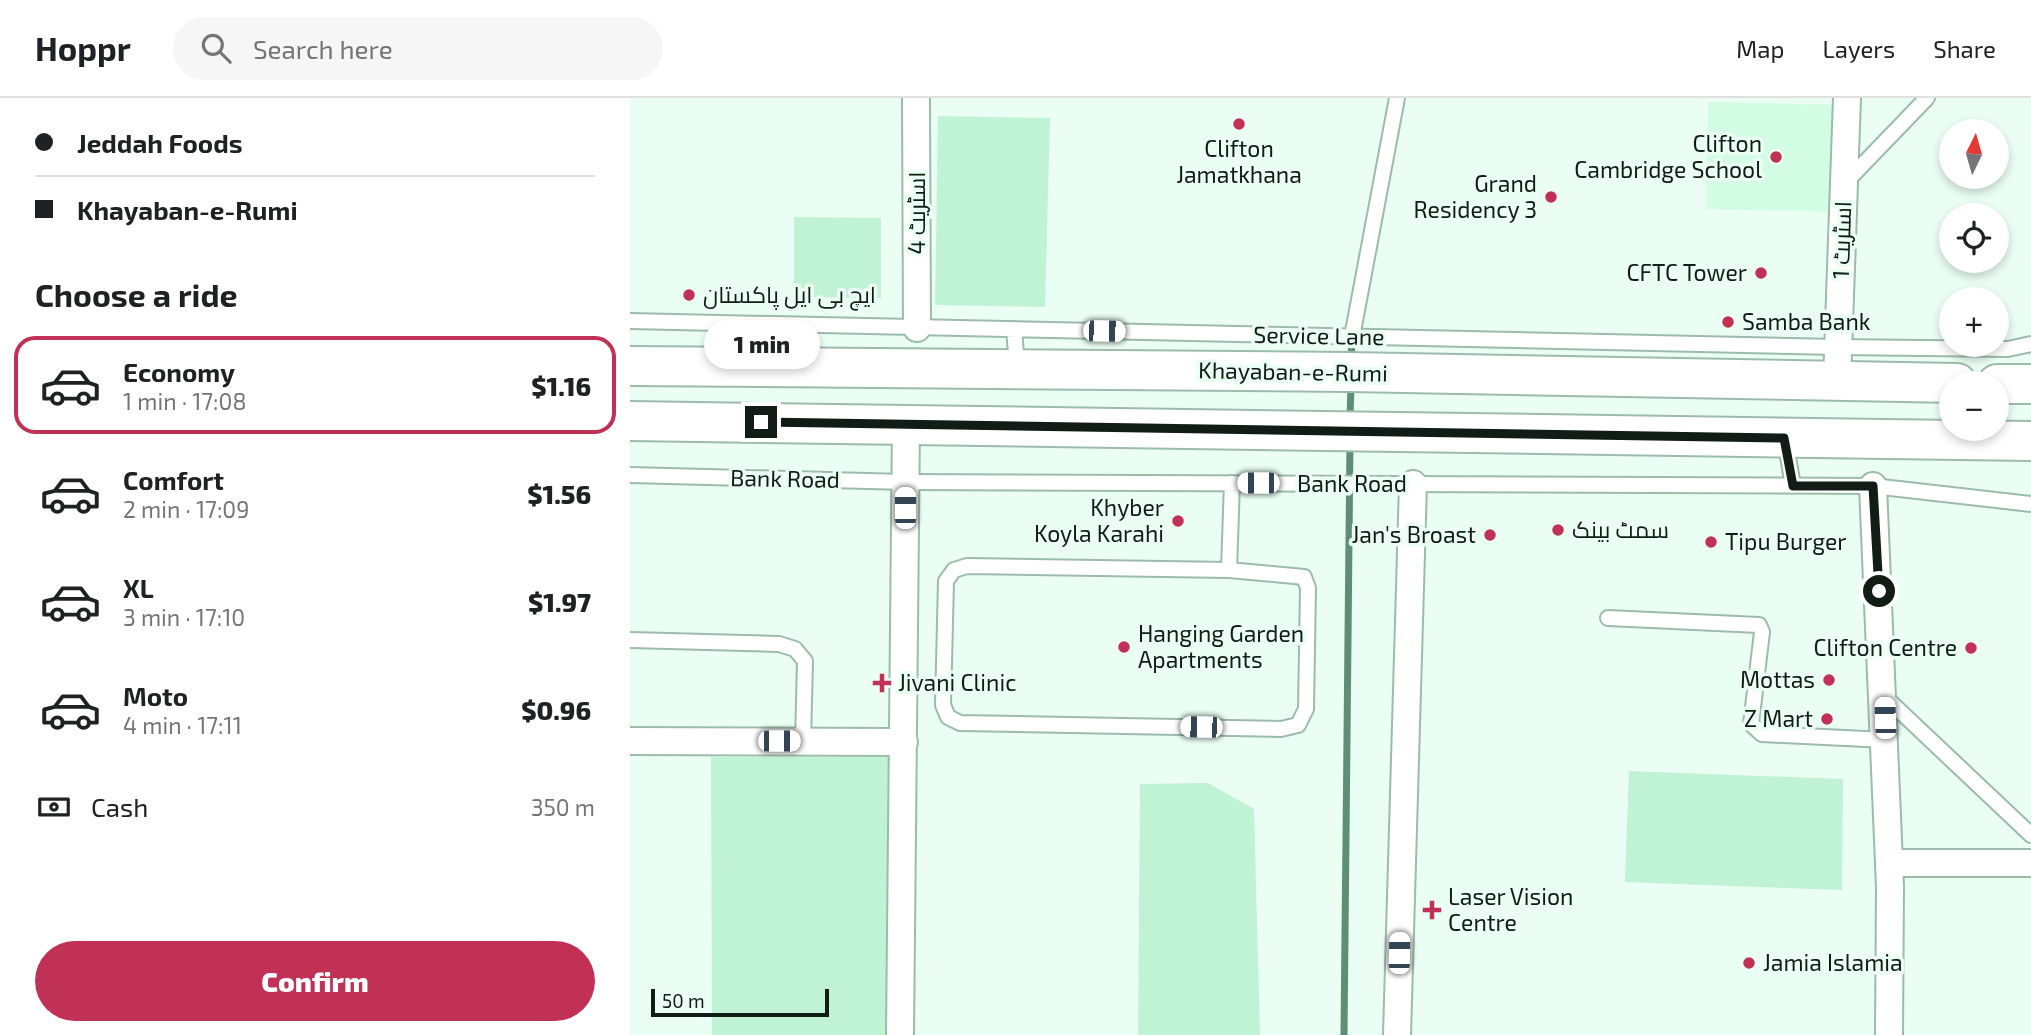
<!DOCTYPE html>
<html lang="en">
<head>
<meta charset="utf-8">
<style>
  body { margin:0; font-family:"Exo 2",Cairo,sans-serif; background:#f6f6f6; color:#202124; height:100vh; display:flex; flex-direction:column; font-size:26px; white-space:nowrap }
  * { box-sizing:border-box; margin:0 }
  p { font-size:23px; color:#757577 }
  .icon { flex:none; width:38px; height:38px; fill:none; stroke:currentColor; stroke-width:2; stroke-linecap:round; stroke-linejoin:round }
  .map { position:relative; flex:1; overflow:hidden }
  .sheet { display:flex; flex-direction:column; background:#fff; width:630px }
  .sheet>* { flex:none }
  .guide { display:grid; align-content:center; height:154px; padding:0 35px; background:#fff }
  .needle { width:46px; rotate:5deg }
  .buttons { position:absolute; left:1309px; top:21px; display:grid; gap:14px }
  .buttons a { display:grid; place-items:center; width:70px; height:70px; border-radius:50%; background:#fff; box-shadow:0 4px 10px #0003; font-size:35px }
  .scale { position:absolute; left:21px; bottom:18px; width:178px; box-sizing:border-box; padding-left:7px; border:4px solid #101c15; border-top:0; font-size:19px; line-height:24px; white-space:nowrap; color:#101c15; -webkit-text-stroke:5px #eafef3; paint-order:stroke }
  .end { position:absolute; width:32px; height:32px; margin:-16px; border:9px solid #101c15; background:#fff; box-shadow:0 0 0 4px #fff }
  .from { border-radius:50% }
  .bubble { position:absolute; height:49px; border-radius:24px; background:#fff; box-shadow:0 4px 10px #0003; font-size:23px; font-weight:800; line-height:49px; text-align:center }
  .car { position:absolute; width:21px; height:42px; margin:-21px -10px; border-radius:9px; box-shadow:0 0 5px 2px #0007; background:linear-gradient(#fff 24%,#345 0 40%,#fff 0 76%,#345 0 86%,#fff 0) }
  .guide b { display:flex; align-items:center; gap:24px; height:66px; font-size:26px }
  .guide b+b { border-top:2px solid #e0e0e0 }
  .guide i { width:18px; height:18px; background:#202124 }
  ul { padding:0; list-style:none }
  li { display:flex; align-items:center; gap:21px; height:98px; margin:0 14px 10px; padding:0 21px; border:4px solid transparent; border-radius:21px }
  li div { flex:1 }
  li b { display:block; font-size:26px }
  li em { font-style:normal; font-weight:800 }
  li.active { border-color:#c13156 }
  li>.icon { width:63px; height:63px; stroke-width:1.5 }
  h2 { padding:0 35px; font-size:32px; line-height:84px }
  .pay { display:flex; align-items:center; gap:18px; height:77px; padding:0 35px; font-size:26px }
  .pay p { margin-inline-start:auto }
  .action { display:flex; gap:14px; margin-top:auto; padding:14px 35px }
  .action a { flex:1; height:80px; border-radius:42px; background:#c13156; color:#fff; font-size:28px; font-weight:800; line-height:80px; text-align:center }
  header { display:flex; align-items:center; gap:42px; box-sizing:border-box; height:98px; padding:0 35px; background:#fff; border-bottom:2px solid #e0e0e0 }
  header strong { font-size:33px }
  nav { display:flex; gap:38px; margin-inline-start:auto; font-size:24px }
  .search { width:490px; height:63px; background:#f6f6f6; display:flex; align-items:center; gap:18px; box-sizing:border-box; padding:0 24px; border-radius:38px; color:#757577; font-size:26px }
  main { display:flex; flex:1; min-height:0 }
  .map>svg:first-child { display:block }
  .built { fill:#d3fce5 }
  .green { fill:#c0f2d6 }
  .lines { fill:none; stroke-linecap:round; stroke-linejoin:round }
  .stream { stroke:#5e8e75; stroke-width:7 }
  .service-casing { stroke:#9cbcaa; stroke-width:18 }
  .minor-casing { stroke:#9cbcaa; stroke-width:30 }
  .primary-casing { stroke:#9cbcaa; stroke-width:42 }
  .service { stroke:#fff; stroke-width:14 }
  .minor { stroke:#fff; stroke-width:26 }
  .primary { stroke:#fff; stroke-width:38 }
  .route { stroke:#101c15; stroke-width:9 }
  .poi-dot { fill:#c13156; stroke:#eafef3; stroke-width:2.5 }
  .labels { text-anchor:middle; stroke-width:7; stroke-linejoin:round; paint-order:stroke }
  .poi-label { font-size:23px; fill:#101c15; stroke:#eafef3; text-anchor:end }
  .street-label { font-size:23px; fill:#101c15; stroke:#eafef3 }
</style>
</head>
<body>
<header>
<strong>Hoppr</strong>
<div class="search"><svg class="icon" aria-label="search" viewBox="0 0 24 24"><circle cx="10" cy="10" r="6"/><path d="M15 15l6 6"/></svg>Search here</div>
<nav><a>Map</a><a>Layers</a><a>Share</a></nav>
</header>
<main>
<section class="sheet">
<div class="guide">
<b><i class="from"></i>Jeddah Foods</b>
<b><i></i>Khayaban-e-Rumi</b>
</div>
<h2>Choose a ride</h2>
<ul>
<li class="active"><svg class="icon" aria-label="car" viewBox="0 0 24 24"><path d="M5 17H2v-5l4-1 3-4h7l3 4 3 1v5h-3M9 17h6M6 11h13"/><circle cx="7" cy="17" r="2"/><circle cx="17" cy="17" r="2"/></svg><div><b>Economy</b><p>1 min · 17:08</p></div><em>$1.16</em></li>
<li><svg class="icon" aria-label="car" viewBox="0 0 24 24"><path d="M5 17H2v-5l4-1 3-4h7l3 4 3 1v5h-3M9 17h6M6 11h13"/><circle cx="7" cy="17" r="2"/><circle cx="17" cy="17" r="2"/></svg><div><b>Comfort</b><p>2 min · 17:09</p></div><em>$1.56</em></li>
<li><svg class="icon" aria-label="car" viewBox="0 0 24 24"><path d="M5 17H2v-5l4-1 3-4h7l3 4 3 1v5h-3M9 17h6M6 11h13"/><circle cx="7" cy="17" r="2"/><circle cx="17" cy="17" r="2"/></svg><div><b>XL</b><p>3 min · 17:10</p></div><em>$1.97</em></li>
<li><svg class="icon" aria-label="car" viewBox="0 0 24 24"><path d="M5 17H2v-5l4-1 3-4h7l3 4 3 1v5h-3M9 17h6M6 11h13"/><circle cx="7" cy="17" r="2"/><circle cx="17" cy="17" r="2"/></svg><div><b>Moto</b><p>4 min · 17:11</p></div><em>$0.96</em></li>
</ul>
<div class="pay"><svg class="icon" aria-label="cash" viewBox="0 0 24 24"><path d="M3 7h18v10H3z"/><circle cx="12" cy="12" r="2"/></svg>Cash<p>350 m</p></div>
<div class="action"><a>Confirm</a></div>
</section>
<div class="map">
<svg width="1401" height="937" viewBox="0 0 1401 937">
  <rect width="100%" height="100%" fill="#eafef3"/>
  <path class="built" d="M1078,4L1217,7L1213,114L1076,111Z"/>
  <path class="green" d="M308,18L420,20L415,209L305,207Z
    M164,119L251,120V200L164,199Z
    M81,659H264L262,937H82Z
    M999,673L1213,681L1212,792L995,784Z
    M578,685L624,711L630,937H508L510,686Z"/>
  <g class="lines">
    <path class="stream" d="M721,264L722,238
      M720,320L721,287
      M714,937L720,343"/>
    <g class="service-casing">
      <path id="service" d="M1215,85L1297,0
        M0,223L1207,249L1378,251L1401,246
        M384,231L387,268
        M722,239L767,0
        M1155,341L1163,388
        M0,377L276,384L1243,388L1401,406
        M599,472L337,468L324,472L316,483L313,607L318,619L330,625L651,631L668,627L676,611L678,490L674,479L599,472L602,385
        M978,520L1129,527L1132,534L1121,626L1132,636L1256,642
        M0,542L149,546L165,551L175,563L173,644
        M1254,598L1401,737"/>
    </g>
    <g class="minor-casing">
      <path id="minor" d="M286,0L287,230
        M1207,283L1217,0
        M1243,388L1260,789L1259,937
        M0,643L274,644
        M1259,765H1401
        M270,937L276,325
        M767,937L783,386"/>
    </g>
    <g class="primary-casing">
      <path id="primary" d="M0,268L719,274L1327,285
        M1367,286H1401
        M0,323L1401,343"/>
    </g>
    <use href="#service" class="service"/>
    <use href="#minor" class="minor"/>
    <use href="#primary" class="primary"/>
  </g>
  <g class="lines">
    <path class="route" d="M131,324L1154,340L1163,388H1243L1249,493"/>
  </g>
  <g class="poi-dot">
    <circle cx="609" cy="26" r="7"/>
    <circle cx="1146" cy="59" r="7"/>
    <circle cx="921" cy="99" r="7"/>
    <circle cx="1131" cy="175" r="7"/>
    <circle cx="59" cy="197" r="7"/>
    <circle cx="1098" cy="224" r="7"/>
    <circle cx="548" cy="423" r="7"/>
    <circle cx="928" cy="432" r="7"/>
    <circle cx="860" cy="437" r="7"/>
    <circle cx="1081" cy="444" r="7"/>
    <circle cx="494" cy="549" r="7"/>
    <circle cx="1341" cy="550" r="7"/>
    <circle cx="1199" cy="582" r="7"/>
    <path d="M248.5 574.5h7v7h7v7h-7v7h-7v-7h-7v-7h7z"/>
    <circle cx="1197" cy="621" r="7"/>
    <path d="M798.5 801.5h7v7h7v7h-7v7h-7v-7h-7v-7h7z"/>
    <circle cx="1119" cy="865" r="7"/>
  </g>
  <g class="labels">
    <g class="poi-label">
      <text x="1132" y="54">Clifton<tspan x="1132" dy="26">Cambridge School</tspan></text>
      <text x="609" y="59" text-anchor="middle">Clifton<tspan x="609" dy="26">Jamatkhana</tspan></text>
      <text x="907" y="94">Grand<tspan x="907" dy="26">Residency 3</tspan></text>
      <text x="1117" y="183">CFTC Tower</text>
      <text x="73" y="205" text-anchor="start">ایچ بی ایل پاکستان</text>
      <text x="1112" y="232" text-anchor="start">Samba Bank</text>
      <text x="534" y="418">Khyber<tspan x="534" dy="26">Koyla Karahi</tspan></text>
      <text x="942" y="440" text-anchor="start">سمٹ بینک</text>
      <text x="846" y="445">Jan's Broast</text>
      <text x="1095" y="452" text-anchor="start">Tipu Burger</text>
      <text x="508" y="544" text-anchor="start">Hanging Garden<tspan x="508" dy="26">Apartments</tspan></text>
      <text x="1327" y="558">Clifton Centre</text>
      <text x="1185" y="590">Mottas</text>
      <text x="268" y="593" text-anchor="start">Jivani Clinic</text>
      <text x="1183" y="629">Z Mart</text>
      <text x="818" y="807" text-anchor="start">Laser Vision<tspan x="818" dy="26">Centre</tspan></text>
      <text x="1133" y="873" text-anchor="start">Jamia Islamia</text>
    </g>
    <g class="street-label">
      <text transform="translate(287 115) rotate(-90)" y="8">اسٹریٹ 4</text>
      <text transform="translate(1212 142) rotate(-88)" y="8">اسٹریٹ 1</text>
      <text transform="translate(689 238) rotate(1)" y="8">Service Lane</text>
      <text transform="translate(663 274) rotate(1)" y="8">Khayaban-e-Rumi</text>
      <text transform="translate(155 381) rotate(1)" y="8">Bank Road</text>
      <text x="722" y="394">Bank Road</text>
    </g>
  </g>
</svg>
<div class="buttons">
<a><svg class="needle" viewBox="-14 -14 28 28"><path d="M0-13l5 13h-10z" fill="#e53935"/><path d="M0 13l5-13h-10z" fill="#757577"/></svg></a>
<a><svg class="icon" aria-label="locate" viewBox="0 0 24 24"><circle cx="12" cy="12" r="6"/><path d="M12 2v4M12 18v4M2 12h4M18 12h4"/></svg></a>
<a>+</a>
<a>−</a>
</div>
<div class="scale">50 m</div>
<i class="end from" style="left:1249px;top:493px"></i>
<i class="end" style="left:131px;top:324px"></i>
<div class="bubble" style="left:74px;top:222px;width:116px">1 min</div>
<i class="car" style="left:474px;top:233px;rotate:91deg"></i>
<i class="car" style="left:628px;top:385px;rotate:270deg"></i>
<i class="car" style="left:275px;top:410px;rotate:0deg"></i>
<i class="car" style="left:1255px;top:620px;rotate:358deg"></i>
<i class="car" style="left:571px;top:629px;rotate:271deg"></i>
<i class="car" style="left:149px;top:643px;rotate:90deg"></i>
<i class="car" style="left:769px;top:855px;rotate:1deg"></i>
</div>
</main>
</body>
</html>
